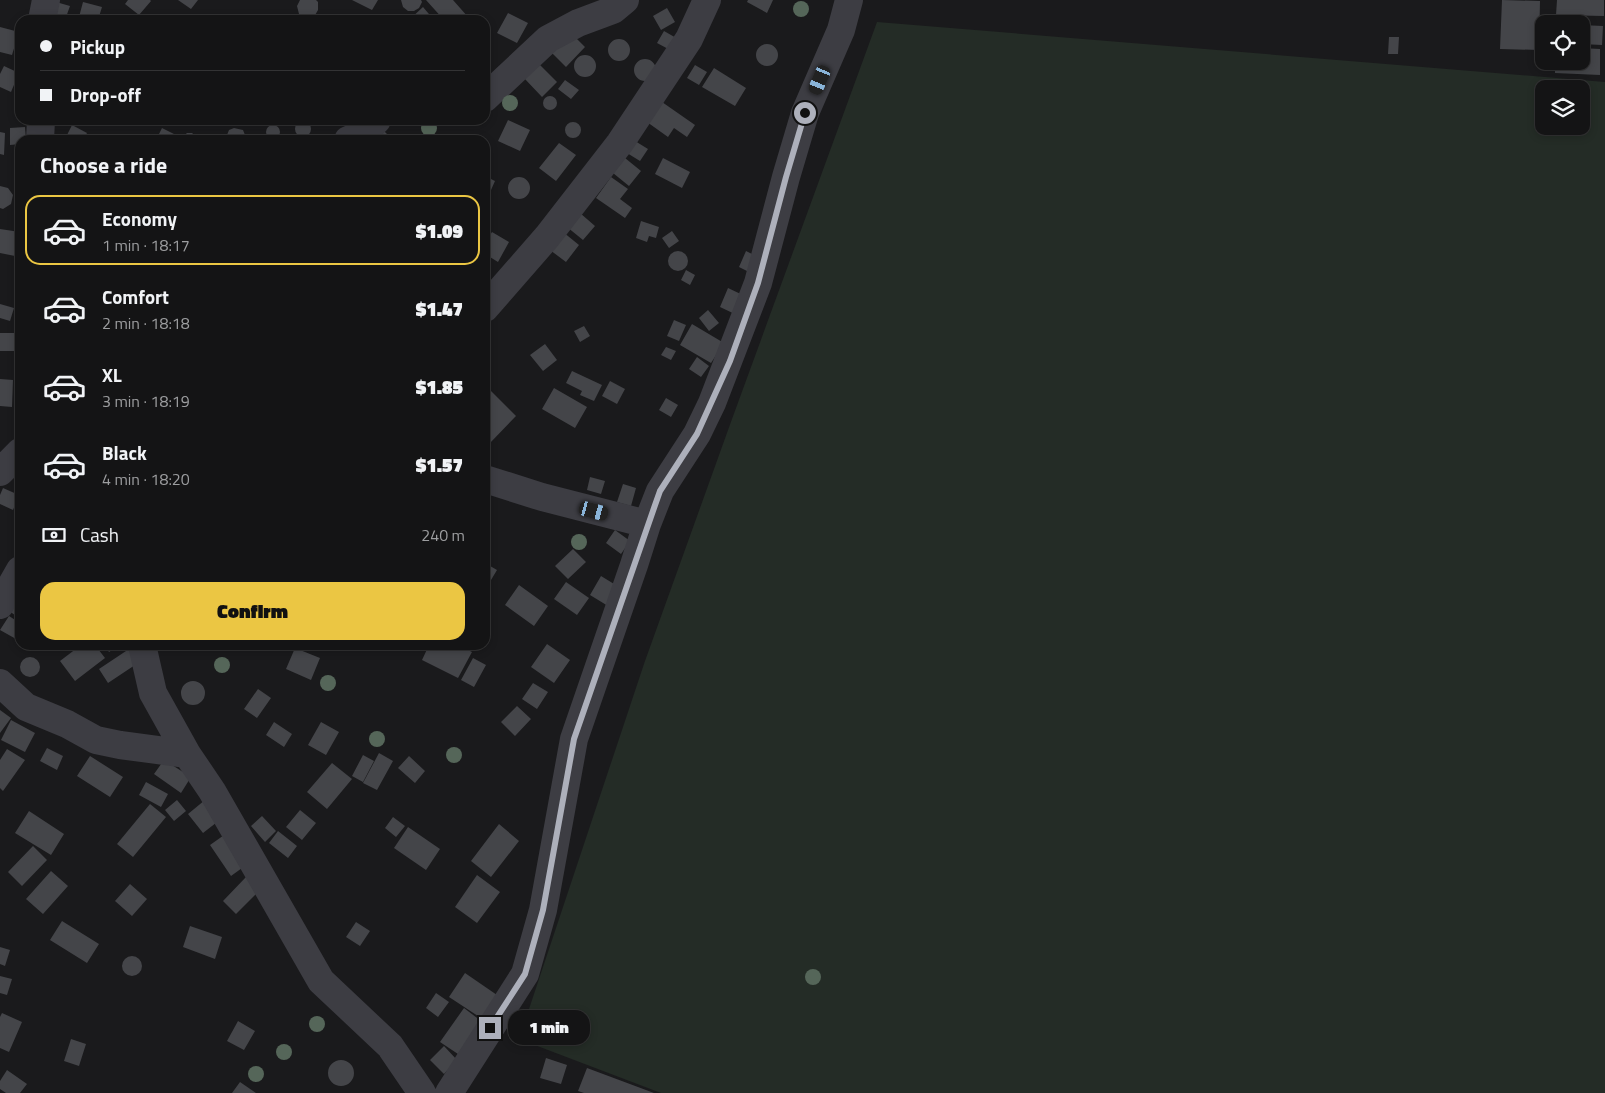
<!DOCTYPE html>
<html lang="en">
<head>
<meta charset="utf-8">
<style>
  body { margin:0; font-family:"Titillium Web",sans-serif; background:#1d1d1e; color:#f1f3f6; height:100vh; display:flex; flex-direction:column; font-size:19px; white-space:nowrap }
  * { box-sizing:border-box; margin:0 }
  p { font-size:16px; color:#9d9ea0 }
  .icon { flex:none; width:28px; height:28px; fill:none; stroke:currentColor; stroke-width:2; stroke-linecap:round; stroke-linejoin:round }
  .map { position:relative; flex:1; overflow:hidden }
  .sheet { position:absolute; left:15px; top:135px; width:475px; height:515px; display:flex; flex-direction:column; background:#141415; border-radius:15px; box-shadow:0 2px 8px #0003,0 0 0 1px #333334 }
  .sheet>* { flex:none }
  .top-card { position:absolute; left:15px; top:15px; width:475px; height:110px; border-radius:15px; box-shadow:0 2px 8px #0003,0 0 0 1px #333334; display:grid; align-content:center; height:110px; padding:0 25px; background:#141415 }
  .tools { position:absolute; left:1535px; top:15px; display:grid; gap:10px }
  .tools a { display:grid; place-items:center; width:55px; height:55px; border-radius:10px; background:#141415; box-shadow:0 2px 8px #0003,0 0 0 1px #333334; font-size:25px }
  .end { position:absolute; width:22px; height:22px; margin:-11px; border:6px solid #adb0bb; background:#111; box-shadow:0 0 0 2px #111 }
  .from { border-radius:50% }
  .bubble { position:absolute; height:35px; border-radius:15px; background:#141415; box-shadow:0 2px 8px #0003,0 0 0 1px #333334; font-size:16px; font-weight:800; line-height:35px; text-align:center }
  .car { position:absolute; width:15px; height:30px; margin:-15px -8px; border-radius:6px; box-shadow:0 0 4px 1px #0007; background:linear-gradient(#222 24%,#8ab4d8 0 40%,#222 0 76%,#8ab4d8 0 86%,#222 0) }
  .top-card b { display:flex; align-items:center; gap:18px; height:48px; font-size:19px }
  .top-card b+b { border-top:1px solid #333334 }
  .top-card i { width:12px; height:12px; background:#f1f3f6 }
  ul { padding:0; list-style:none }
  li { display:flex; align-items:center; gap:15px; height:70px; margin:0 10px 8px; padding:0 15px; border:2px solid transparent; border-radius:15px }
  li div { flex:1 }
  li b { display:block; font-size:19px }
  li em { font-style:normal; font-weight:800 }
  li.on { border-color:#ebc643 }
  li>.icon { width:45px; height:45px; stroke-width:1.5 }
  h2 { padding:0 25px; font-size:22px; line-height:60px }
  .pay { display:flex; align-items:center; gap:12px; height:55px; padding:0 25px; font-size:19px }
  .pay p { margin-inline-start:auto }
  .primary-button { display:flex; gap:10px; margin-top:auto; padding:10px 25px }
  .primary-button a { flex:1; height:58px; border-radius:15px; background:#ebc643; color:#111; font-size:20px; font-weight:800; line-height:58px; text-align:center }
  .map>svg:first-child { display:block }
  .green { fill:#242c26; fill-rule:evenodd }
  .building { fill:#444549 }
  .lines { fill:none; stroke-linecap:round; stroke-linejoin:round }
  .minor { stroke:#3d3d43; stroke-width:28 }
  .tree { fill:#556659 }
  .route { stroke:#adb0bb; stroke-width:6 }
</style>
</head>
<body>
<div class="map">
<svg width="1605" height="1093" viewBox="0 0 1605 1093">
  <rect width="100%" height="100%" fill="#1a1a1c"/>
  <path class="green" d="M877,22L1605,82V1093H661L519,1039L645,661L732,419ZM1544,89H1581V126H1544Z"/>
  <path class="building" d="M128,0H150L151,1L139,15L125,4Z
    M178,0H198L191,9Z
    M300,0H316L318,2V10L314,17L306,18L299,14L297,6Z
    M352,0H378L372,10Z
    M401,0H421L422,2L419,8L414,11H408L403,7Z
    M426,0H453L468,17L465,20H444Z
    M748,0H773L767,13L747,2Z
    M1502,0L1540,1L1539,50L1500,49Z
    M1557,0H1604V16L1556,15Z
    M56,2L70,6L65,20L51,17Z
    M83,2L102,7L98,20H89L79,17Z
    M423,7L434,20H409Z
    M667,8L675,22L661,30L653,16Z
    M508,13L528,23L517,43L497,33Z
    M1581,25L1603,26L1602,45L1581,44Z
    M0,27L19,32L12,55L0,52Z
    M664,31L678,39L672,51L657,43Z
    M574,36L585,47L566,67L551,52Z
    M1389,37H1399L1398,54H1388Z
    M608 50a11 11 0 1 1 22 0a11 11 0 1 1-22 0Z
    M756 55a11 11 0 1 1 22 0a11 11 0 1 1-22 0Z
    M1581,48L1600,49V75L1555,73V61H1581Z
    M574 66a11 11 0 1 1 22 0a11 11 0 1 1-22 0Z
    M634 70a11 11 0 1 1 22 0a11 11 0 1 1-22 0Z
    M539,64L557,82L542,97L524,78Z
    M695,65L707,72L699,85L687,78Z
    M4,66L19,73L11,92L0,87V74Z
    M714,68L746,88L735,106L702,87Z
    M565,80L579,90L571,99L558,89Z
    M543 103a7 7 0 1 1 14 0a7 7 0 1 1-14 0Z
    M662,102L695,125L687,137L674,128L668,137L647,122Z
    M508,120L530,130L520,151L498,141Z
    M295 129a8 8 0 1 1 16 0a8 8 0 1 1-16 0Z
    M565 130a8 8 0 1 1 16 0a8 8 0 1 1-16 0Z
    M266 132a7 7 0 1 1 14 0a7 7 0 1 1-14 0Z
    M72,125L87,133L83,140H73L66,137Z
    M25,127L26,140H20V144L10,145V128Z
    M162,128L176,135L174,140H156Z
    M234,128L243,130L247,140H225L229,130Z
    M381,128L393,140H370Z
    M0,132L5,133L4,155L0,154Z
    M187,133H192L200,140H179Z
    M635,141L648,149L640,161L627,153Z
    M559,143L576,155L556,181L539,168Z
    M625,158L641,171L629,186L613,173Z
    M663,158L690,172L682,188L655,174Z
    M485,176L495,181L487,199H485Z
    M508 188a11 11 0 1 1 22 0a11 11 0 1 1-22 0Z
    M611,177L628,189L620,199L632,208L625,218L596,198Z
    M0,186L8,188L13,195L11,204L3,209L0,208Z
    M580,213L595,226L583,240L567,227Z
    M641,221L659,227L656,238L649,236L647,242L636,238Z
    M0,229L20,232V257L0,253Z
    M672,231L679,241L669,248L662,238Z
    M492,232L509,242L498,262L485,254V243Z
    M563,232L579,245L566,262L550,250Z
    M746,251L760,258L753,274L739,267Z
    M668 261a10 10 0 1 1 20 0a10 10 0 1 1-20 0Z
    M686,270L695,275L690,285L681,280Z
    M728,288L747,297L739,316L720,307Z
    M0,304L14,308L10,321L0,318Z
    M708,310L719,323L709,331L699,318Z
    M674,320L686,325L679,341L667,336Z
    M692,324L724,343L711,363L680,345Z
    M584,326L590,336L580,342L574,331Z
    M0,333H19V351H0Z
    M545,344L557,360L543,371L530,355Z
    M666,347L676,351L671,360L661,355Z
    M697,357L709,366L701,377L689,369Z
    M572,371L602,385L594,401L580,395L582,391L566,383Z
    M0,379L13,380L12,407L0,406Z
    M610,381L625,389L617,404L602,396Z
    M554,388L587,407L575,428L542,409Z
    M490,390L516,416L490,443L485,438V396Z
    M666,398L678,405L671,417L659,410Z
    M590,477L605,481L601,494L587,490Z
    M623,484L636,488L631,506L617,502Z
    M3,488L19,495L13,510L0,504V495Z
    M615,530L630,541L621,554L606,543Z
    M573,549L586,562L568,579L555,566Z
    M485,563L497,570L485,590Z
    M601,576L619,587L608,606L590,595Z
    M566,582L589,598L577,615L554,599Z
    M519,585L548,606L534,626L505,605Z
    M20,596V619L8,610Z
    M9,616L20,623V633L16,639L0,630Z
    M547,644L570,660L554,683L531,667Z
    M81,645H95L105,658L75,681L60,661Z
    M104,645H120L109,652Z
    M429,645H461L460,646L472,652L458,678L422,660Z
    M132,647L141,661L108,683L99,669Z
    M295,648L320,658L311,680L286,669Z
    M20 667a10 10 0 1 1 20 0a10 10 0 1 1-20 0Z
    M473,658L486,665L474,687L461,680Z
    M181 693a12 12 0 1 1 24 0a12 12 0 1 1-24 0Z
    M533,683L548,692L537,709L522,699Z
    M258,689L271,698L257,718L244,709Z
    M517,706L531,719L515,736L501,722Z
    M0,710L11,718L0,733Z
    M11,720L35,733L25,752L1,740Z
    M274,722L292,734L284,747L266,735Z
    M321,722L339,732L326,755L308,745Z
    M47,748L63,756L57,770L40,761Z
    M7,749L25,760L3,791L0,788V760Z
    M379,753L393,761L377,790L363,783Z
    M363,755L374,761L363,782L352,776Z
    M90,756L123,777L110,797L77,776Z
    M409,756L425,771L415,783L398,768Z
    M164,760L191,777L181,793L154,774Z
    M332,763L352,779L327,809L307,792Z
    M146,782L168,794L161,807L139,795Z
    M177,800L186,811L174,821L165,810Z
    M205,800L221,819L203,833L188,814Z
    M150,804L166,817L133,857L117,844Z
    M300,810L316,823L302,840L286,827Z
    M29,811L64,834L51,855L15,833Z
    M262,816L276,831L265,842L251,826Z
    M393,817L405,826L396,837L385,828Z
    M499,824L519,841L491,877L471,861Z
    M408,827L440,849L426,870L394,848Z
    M278,831L297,846L288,858L269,843Z
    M227,833L249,863L231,876L210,845Z
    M33,846L47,860L22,886L8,872Z
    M51,871L68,886L43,914L26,899Z
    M477,875L500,892L477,923L455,907Z
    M246,877L259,891L236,914L223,901Z
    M130,884L147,899L132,916L115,901Z
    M62,921L99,944L87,963L50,940Z
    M356,922L370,931L360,946L346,937Z
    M190,926L222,937L215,959L183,947Z
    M0,947L10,950L5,966L0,964Z
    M122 966a10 10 0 1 1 20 0a10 10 0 1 1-20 0Z
    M465,973L497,995L481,1018L449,997Z
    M0,976L12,979L7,995L0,993Z
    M436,993L449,1002L438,1017L426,1008Z
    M464,1008L481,1021L458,1054L440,1042Z
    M2,1013L22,1022L9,1052L0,1048V1017Z
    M238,1021L255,1031L244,1050L227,1041Z
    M71,1039L86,1044L79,1066L64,1061Z
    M444,1046L457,1060L444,1074L430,1060Z
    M546,1058L567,1065L561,1084L540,1078Z
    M328 1073a13 13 0 1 1 26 0a13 13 0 1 1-26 0Z
    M587,1068L654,1093H584L578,1091Z
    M7,1070L27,1084L20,1093H6L0,1089V1081Z
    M240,1082L256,1093H232Z"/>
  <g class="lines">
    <path class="minor" d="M42,20L46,0
      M485,98L548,39L578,23L613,10L625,0
      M40,140L41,120
      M348,140L364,133L377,120
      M485,308L547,237L620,143L689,39L707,0
      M0,472L20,452
      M485,479L542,497L647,524
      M0,605L20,570
      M142,645L153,693L187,754
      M0,683L26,707L67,724L96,740L120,745L187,754L212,791L321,981L390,1046L422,1093
      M449,1093L525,974L543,910L574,739L634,565L647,524L660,491L697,434L712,403L758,283L786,177L805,113L841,30L849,0"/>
  </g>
  <g class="tree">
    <circle cx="801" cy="9" r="8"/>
    <circle cx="510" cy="103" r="8"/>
    <circle cx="429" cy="128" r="8"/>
    <circle cx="579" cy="542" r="8"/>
    <circle cx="222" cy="665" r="8"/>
    <circle cx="328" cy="683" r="8"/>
    <circle cx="377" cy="739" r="8"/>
    <circle cx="454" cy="755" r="8"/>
    <circle cx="813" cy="977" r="8"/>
    <circle cx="317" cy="1024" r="8"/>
    <circle cx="284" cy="1052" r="8"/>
    <circle cx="256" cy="1074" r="8"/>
  </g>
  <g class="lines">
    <path class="route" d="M490,1028L525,974L543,910L574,739L654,508L660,491L697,434L730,361L758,283L786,177L805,113"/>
  </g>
</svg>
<div class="tools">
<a><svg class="icon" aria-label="locate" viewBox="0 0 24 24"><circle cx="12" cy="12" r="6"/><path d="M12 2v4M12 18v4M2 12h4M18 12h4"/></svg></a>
<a><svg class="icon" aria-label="layers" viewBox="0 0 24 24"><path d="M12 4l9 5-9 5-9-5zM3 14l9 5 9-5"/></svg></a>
</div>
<i class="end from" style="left:805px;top:113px"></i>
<i class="end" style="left:490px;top:1028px"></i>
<div class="bubble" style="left:508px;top:1010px;width:82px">1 min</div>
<i class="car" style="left:820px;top:80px;rotate:203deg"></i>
<i class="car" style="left:594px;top:511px;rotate:105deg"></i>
<div class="top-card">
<b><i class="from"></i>Pickup</b>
<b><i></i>Drop-off</b>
</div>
<section class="sheet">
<h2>Choose a ride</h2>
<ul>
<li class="on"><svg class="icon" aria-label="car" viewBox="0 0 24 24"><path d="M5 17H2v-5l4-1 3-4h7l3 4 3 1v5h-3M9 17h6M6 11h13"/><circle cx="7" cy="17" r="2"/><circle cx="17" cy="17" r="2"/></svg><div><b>Economy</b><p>1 min · 18:17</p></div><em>$1.09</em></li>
<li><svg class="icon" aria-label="car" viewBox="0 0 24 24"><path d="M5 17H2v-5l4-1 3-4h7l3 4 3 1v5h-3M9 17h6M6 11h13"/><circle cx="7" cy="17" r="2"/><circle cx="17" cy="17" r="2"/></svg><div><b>Comfort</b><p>2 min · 18:18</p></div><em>$1.47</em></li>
<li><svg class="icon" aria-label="car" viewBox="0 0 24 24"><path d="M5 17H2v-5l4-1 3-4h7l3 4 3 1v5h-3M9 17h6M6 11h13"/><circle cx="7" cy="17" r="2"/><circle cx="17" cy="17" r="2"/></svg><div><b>XL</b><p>3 min · 18:19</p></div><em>$1.85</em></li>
<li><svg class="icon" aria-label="car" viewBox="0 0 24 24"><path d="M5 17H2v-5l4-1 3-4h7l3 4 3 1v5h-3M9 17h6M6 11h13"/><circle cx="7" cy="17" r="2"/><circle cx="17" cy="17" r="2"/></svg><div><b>Black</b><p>4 min · 18:20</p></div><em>$1.57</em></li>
</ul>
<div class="pay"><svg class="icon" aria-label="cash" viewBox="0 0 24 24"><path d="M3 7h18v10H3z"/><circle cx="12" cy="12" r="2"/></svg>Cash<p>240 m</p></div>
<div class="primary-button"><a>Confirm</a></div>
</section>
</div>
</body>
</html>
